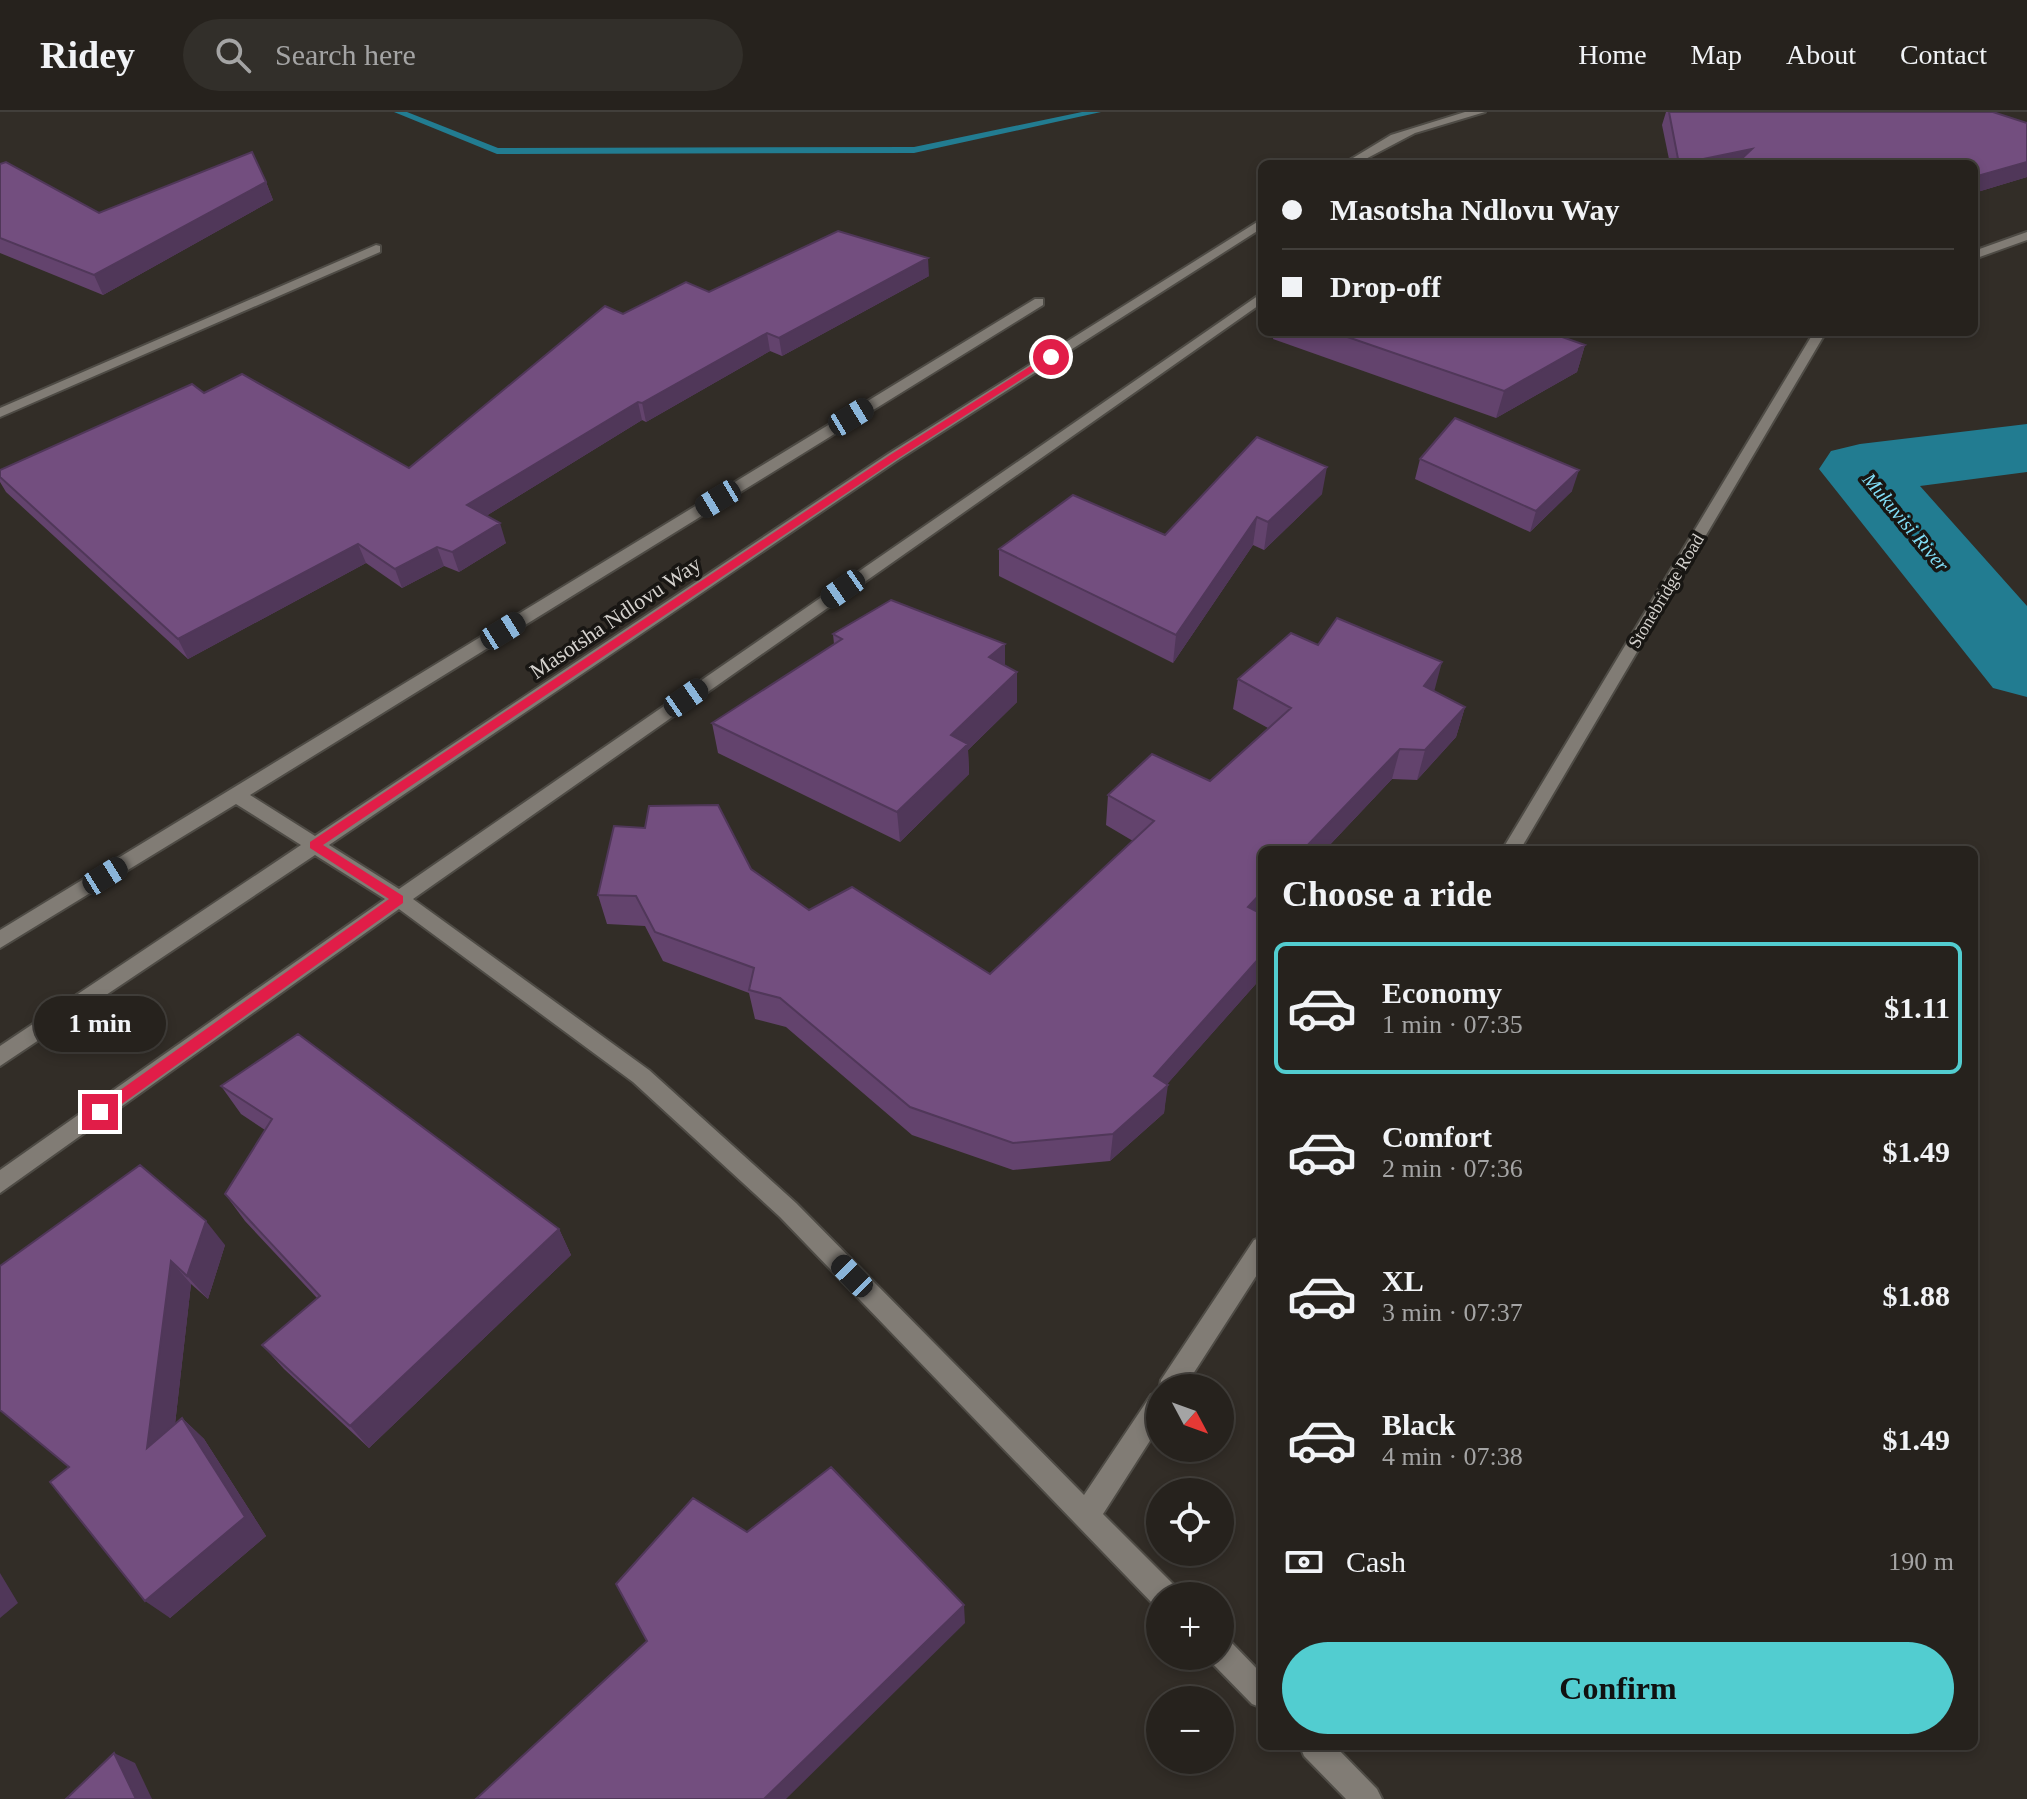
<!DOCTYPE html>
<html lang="en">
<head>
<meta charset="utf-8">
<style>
  body { margin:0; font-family:Georgia,serif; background:#322f2a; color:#f1f3f6; height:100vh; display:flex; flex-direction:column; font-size:30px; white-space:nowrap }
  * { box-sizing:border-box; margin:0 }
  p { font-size:26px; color:#a4a4a4 }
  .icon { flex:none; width:44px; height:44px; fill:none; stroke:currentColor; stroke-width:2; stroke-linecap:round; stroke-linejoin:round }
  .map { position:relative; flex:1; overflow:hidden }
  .sheet { position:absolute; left:1258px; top:734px; width:720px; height:904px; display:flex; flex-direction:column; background:#26221d; border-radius:12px; box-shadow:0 4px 12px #0003,0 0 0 2px #423f3b }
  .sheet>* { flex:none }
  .top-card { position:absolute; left:1258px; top:48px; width:720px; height:176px; border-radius:12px; box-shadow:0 4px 12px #0003,0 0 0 2px #423f3b; display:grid; align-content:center; height:176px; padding:0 24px; background:#26221d }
  .needle { width:52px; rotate:131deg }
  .fabs { position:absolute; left:1146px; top:1262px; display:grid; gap:16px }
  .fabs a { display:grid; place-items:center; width:88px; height:88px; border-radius:50%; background:#26221d; box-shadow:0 4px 12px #0003,0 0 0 2px #423f3b; font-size:40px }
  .end { position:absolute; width:36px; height:36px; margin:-18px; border:10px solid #e11d48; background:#fff; box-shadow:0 0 0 4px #fff }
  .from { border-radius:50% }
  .bubble { position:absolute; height:56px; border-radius:28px; background:#26221d; box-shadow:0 4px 12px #0003,0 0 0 2px #423f3b; font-size:26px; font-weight:700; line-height:56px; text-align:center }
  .car { position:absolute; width:24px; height:48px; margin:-24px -12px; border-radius:10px; box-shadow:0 0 6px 2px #0007; background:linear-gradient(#222 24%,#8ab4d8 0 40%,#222 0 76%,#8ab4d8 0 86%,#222 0) }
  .top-card b { display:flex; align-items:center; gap:28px; height:76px; font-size:30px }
  .top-card b+b { border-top:2px solid #423f3b }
  .top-card i { width:20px; height:20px; background:#f1f3f6 }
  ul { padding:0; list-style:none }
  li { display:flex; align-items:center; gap:24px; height:132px; margin:0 16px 12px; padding:0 8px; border:4px solid transparent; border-radius:12px }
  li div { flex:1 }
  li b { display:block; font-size:30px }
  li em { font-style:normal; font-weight:700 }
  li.current { border-color:#52cdd0 }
  li>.icon { width:72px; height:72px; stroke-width:1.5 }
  h2 { padding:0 24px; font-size:36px; line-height:96px }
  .pay { display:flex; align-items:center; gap:20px; height:88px; padding:0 24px; font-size:30px }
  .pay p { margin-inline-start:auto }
  .primary-button { display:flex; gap:16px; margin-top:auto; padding:16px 24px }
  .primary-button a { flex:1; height:92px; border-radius:48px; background:#52cdd0; color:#111; font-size:32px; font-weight:700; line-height:92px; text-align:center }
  header { display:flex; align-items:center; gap:48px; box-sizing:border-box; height:112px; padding:0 40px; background:#26221d; border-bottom:2px solid #423f3b }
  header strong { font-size:38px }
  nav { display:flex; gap:44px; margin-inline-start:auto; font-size:28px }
  .search { width:560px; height:72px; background:#322f2a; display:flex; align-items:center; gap:20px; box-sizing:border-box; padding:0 28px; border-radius:44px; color:#a4a4a4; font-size:30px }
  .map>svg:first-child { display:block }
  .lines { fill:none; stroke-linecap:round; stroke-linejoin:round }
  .stream { fill:#227c91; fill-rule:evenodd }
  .river { fill:#227c91; fill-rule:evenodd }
  .minor-casing { stroke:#4e4b45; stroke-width:4 }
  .minor { fill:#817c75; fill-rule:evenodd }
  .wall { fill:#63436d }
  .shaded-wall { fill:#503759 }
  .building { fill:#734e7f; stroke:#503759; stroke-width:2 }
  .route { fill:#e11d48 }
  .labels { text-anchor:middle; stroke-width:7; stroke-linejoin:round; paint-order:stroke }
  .far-street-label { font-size:18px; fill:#d5d2ce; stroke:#181613 }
  .far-water-label { font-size:20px; font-style:italic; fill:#82ddf6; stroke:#181613 }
  .street-label { font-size:22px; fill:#d5d2ce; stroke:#181613 }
</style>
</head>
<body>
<header>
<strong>Ridey</strong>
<div class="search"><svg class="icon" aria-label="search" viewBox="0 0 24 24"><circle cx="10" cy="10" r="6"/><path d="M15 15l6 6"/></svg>Search here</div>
<nav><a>Home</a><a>Map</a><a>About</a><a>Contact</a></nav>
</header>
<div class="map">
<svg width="2027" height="1687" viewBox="0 0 2027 1687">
  <rect width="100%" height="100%" fill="#322d27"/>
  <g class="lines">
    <path class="stream" d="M394,0H407L498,36L914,35L1082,0H1101L914,41L497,42Z"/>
    <path class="river" d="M2027,312V360L1920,374L2027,494V585L1993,576L1819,357L1831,339L1860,332Z"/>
    <g class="minor-casing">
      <path id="minor" d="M1465,0H1485L1415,21L1356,52H1343L1391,23Z
        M1262,107V116L898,348L329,733L399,777L1262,181V191L413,787L649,958L796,1091L1084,1383L1151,1283L1159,1279L1161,1268L1254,1128L1262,1125V1155L1184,1276H1160V1313L1103,1402L1175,1474L1179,1484H1160V1496L1155,1494L780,1105L633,970L399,797L0,1081V1058L385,787L315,743L0,954V934L301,733L236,692L0,836V818L1035,187H1043V193L250,683L315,724L888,342Z
        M2027,120V128L1974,147V139Z
        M376,133L380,134V140L0,305V296Z
        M1814,220H1826L1520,738H1502Z
        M1220,1525L1230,1529L1262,1562V1596L1252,1592L1210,1549L1208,1544H1220Z
        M1300,1634H1335L1377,1677L1382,1687H1346L1304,1644Z"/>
    </g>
    <use href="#minor" class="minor"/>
  </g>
  <path class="wall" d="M1666,0H1993L2027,11V65L1974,81V52H1670L1662,13Z
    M0,52L99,101L266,70L273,88L103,183L0,141Z
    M929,164L782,244L770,239L646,310L642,308L486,404L506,431L459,460L444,454L402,476L366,451L188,547L6,380L0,370V358L204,281L409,356L623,202L709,180Z
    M1274,220H1548L1585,233L1577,260L1496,306L1273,227Z
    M1420,347L1572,379L1530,420L1415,367Z
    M1322,382L1264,438L1253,433L1173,551L999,464V437L1165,423Z
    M833,522L1005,532V554L1017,590L968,638L969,662L900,730L718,641L712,611L834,532Z
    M1318,533L1434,579L1465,595L1456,625L1417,668L1392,667L1325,738H1262V865L1167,972L1164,1001L1110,1049L1013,1058L912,1023L786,915L755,907L749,881L663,849L645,814L607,812L598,783L751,757L809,798L990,862L1133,729L1106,713L1108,683L1210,669L1268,616L1233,597L1238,567Z
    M221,974L559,1117L571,1143L369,1336L284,1257L262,1233L317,1186L245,1109L225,1082L265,1018L241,1002Z
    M225,1133L208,1187L191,1172L175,1312L182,1306L204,1327L266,1424L170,1506L69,1355L0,1154Z"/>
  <path class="shaded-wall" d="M1752,37L1747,52H1679Z
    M2027,50V65L1974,81V65Z
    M266,70L273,88L103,183L94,163Z
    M928,146L929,164L782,244L779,226Z
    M767,221L770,239L646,310L642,291Z
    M1585,233L1577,260L1496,306L1504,279Z
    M638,290L642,308L473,412L467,393Z
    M1327,355L1322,382L1264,438L1268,410Z
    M1579,358L1572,379L1530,420L1536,399Z
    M1257,405L1253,433L1173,551L1176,523Z
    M500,411L506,431L459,460L452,440Z
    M358,432L366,451L188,547L178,527Z
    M437,435L444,454L402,476L395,457Z
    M1005,532V562L989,545Z
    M1442,550L1434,580L1424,574Z
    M1017,560V590L968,638L969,662L900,730L897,700L951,623Z
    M1465,595L1456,625L1417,668L1425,638Z
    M1400,637L1392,667L1325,738H1303Z
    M1262,780V804L1248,795Z
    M1262,843V865L1162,978L1168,973L1164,1001L1110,1049L1113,1022L1154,964Z
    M206,1109L225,1133L208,1187L187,1164Z
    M559,1117L571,1143L369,1336L350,1314Z
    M171,1149L191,1172L170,1356L147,1336Z
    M182,1306L204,1327L266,1424L170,1506L145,1489Z
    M0,1461L18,1491L0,1506Z
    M964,1493L965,1511L786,1687H764Z
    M114,1641L135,1651L152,1687H136Z"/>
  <path class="building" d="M1669,0H1993L2027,11V50L1974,65V52H1736L1752,37L1679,52Z
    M252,40L266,70L94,163L0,126V52L6,50L99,101Z
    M838,119L928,146L779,226L767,221L642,291L638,290L467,393L500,411L452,440L437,435L395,457L358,432L178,527L0,365V358L192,272L204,281L242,262L409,356L605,194L623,202L686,170L709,180Z
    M1333,220H1548L1585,233L1504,279Z
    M1455,306L1579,358L1536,399L1420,347Z
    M1257,325L1327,355L1268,410L1257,405L1176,523L999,437L1073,383L1165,423Z
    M891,488L1005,532L989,545L1017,560L951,623L968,632L897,700L712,611L842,527L833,522Z
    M1337,506L1442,550L1424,574L1465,595L1425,638L1400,637L1303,738H1262V780L1248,795L1262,802V843L1154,964L1168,973L1113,1022L1013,1031L910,995L780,886L749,878L754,856L655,820L636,784L598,783L614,714L645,716L649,694L718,693L751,757L809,798L852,775L990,862L1154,709L1108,683L1152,642L1210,669L1291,596L1238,567L1291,521L1318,533Z
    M298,922L559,1117L350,1314L262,1233L320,1184L225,1082L272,1007L221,974Z
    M140,1053L206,1109L187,1164L171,1149L147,1336L182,1306L245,1405L145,1489L50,1370L69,1355L0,1298V1154Z
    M831,1355L964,1493L764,1687H476L647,1529L616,1472L693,1386L747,1420Z
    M114,1641L136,1687H66Z"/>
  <path class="route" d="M1048,243L1056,245L897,347L323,733L403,784V791L105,1004H95V996L389,787L310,736V730L890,343Z"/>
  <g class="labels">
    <g class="far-street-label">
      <text transform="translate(1666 479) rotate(-59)" y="6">Stonebridge Road</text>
    </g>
    <g class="far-water-label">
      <text transform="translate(1906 410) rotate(50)" y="7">Mukuvisi River</text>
    </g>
    <g class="street-label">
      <text transform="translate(615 505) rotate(-34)" y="8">Masotsha Ndlovu Way</text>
    </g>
  </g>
</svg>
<div class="fabs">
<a><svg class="needle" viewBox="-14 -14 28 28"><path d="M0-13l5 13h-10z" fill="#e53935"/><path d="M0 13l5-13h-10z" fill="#a4a4a4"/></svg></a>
<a><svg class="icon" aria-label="locate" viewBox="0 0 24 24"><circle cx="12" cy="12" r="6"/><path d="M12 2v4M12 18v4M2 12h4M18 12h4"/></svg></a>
<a>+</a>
<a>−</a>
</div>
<i class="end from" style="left:1051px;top:245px"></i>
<i class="end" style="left:100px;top:1000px"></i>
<div class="bubble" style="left:34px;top:884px;width:132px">1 min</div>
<i class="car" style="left:851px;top:305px;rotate:59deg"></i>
<i class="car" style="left:718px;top:387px;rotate:239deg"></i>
<i class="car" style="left:843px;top:477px;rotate:235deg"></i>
<i class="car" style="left:503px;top:519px;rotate:58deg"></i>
<i class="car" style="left:686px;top:586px;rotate:55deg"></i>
<i class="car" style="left:105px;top:764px;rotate:58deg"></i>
<i class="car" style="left:852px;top:1164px;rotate:316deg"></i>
<div class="top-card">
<b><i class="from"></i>Masotsha Ndlovu Way</b>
<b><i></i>Drop-off</b>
</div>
<section class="sheet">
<h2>Choose a ride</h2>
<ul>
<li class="current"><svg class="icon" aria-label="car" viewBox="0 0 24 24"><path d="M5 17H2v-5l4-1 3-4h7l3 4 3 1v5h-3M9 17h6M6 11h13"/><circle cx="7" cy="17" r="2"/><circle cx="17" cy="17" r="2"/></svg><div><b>Economy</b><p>1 min · 07:35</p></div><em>$1.11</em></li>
<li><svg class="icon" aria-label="car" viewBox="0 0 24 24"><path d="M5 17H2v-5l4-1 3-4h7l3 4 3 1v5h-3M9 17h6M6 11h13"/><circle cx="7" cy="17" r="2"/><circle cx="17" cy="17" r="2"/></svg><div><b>Comfort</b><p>2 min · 07:36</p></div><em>$1.49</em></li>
<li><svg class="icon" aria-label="car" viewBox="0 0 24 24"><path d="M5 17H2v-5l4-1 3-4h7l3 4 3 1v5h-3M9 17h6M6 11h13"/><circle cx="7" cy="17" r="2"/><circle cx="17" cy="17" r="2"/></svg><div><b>XL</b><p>3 min · 07:37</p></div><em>$1.88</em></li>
<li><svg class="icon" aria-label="car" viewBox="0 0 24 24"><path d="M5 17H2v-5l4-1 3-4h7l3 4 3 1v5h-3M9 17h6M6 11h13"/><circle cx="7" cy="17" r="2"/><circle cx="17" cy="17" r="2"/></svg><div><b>Black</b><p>4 min · 07:38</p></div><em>$1.49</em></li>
</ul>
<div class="pay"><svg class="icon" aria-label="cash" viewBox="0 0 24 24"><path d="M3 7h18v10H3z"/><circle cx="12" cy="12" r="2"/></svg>Cash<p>190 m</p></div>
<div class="primary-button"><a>Confirm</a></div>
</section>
</div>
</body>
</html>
